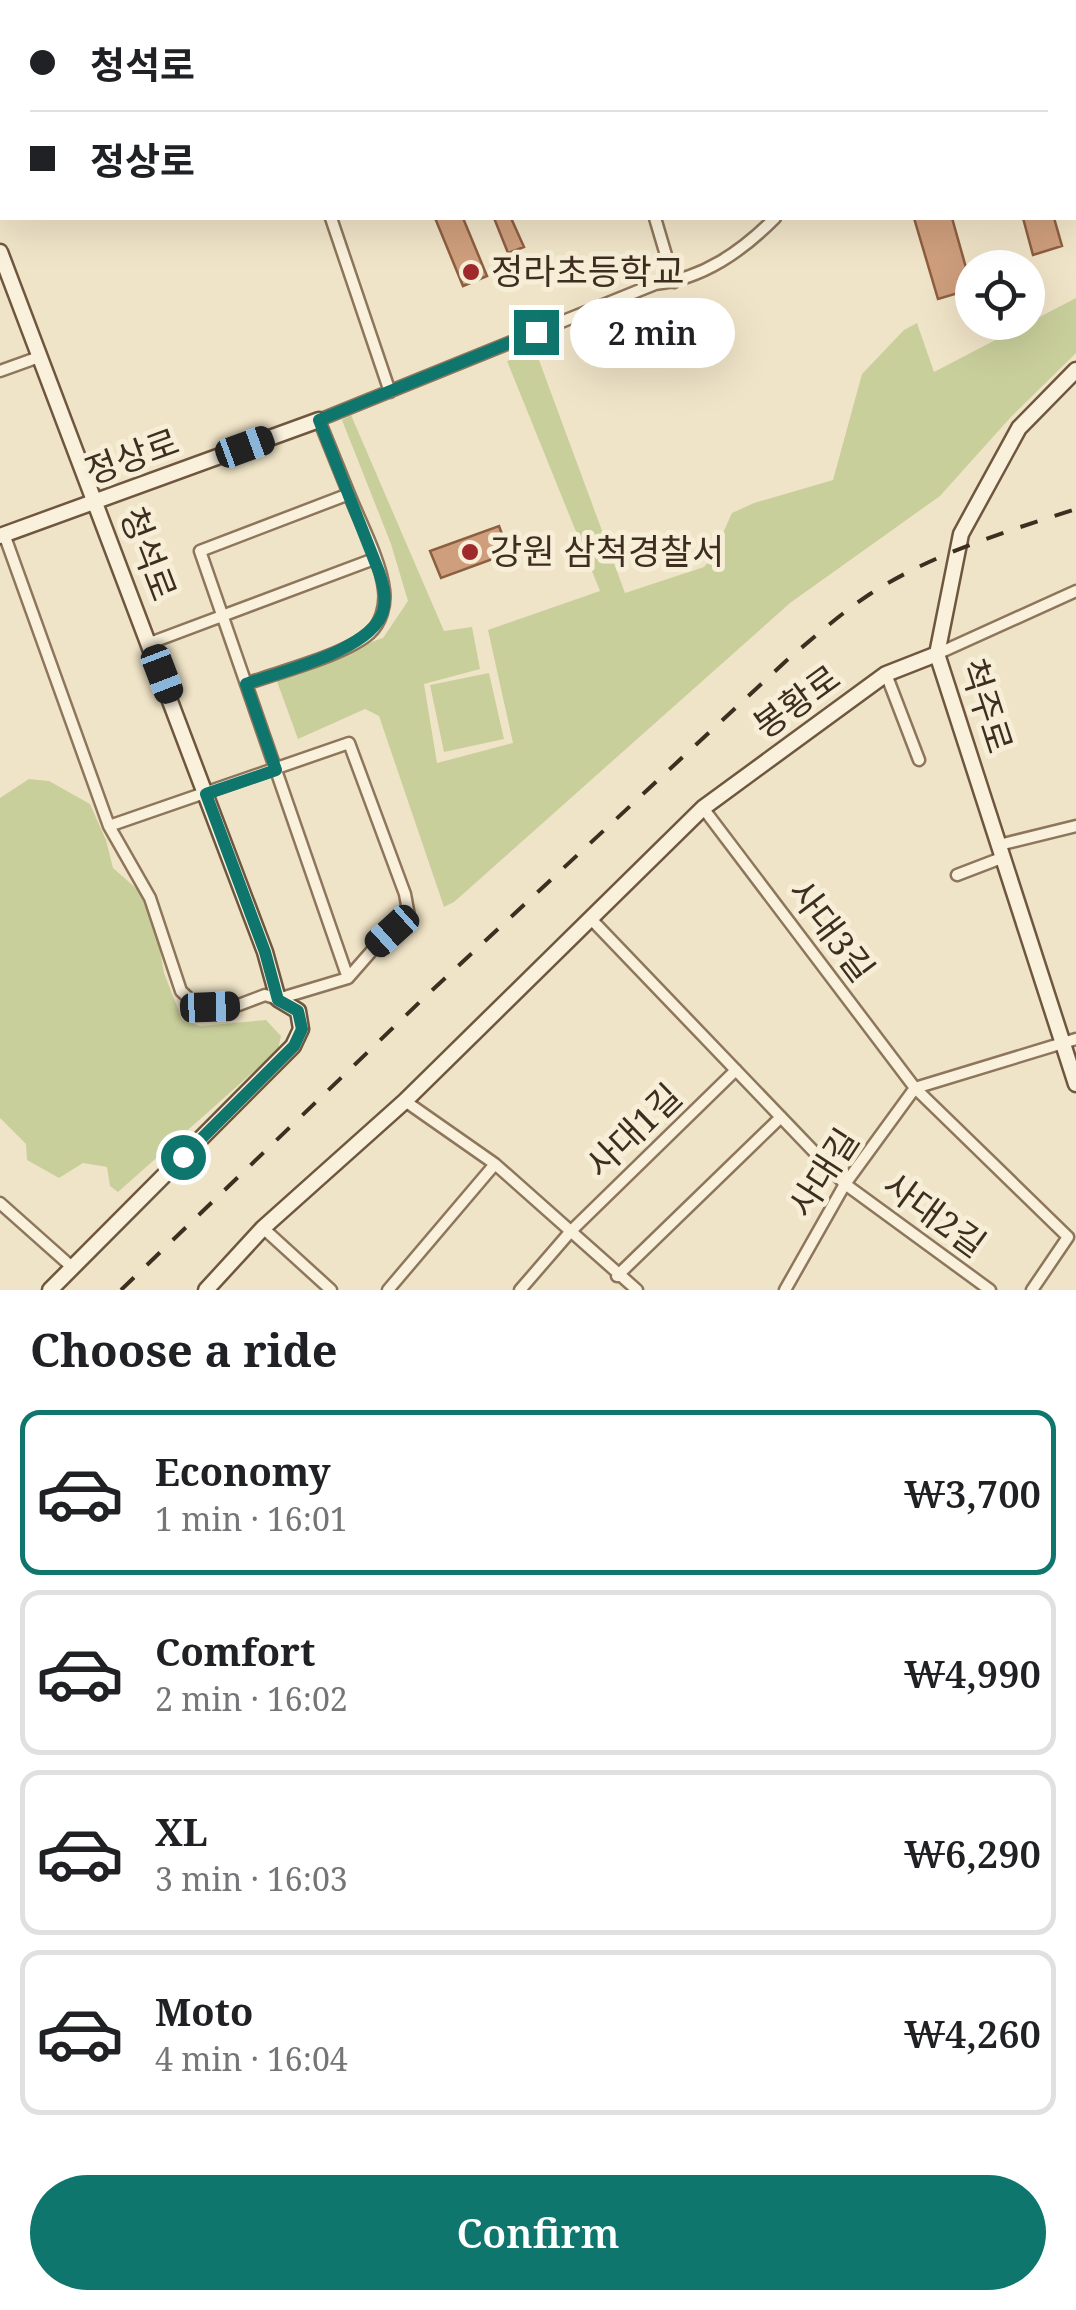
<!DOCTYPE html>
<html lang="en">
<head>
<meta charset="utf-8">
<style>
  body { margin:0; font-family:"Noto Serif","Noto Sans KR",serif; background:#f2f2f2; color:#202124; height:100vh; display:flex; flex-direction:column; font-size:38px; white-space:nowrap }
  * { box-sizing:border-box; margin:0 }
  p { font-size:32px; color:#757577 }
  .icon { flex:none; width:55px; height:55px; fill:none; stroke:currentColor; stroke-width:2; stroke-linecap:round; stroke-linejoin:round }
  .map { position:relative; height:1290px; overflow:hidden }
  .details { display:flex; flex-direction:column; background:#fff; flex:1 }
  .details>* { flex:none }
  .guide { position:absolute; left:0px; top:0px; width:1078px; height:220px; box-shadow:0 10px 40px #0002; display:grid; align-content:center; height:220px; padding:0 30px; background:#fff }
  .controls { position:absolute; left:955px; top:250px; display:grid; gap:20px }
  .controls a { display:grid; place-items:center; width:90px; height:90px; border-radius:50%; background:#fff; box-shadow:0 10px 40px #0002; font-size:50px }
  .end { position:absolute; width:45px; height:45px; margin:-22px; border:12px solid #0f766e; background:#fff; box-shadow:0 0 0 5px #fff }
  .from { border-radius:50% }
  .bubble { position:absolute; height:70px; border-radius:35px; background:#fff; box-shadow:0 10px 40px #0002; font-size:32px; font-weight:600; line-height:70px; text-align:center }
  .car { position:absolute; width:30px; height:60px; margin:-30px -15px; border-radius:12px; box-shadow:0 0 8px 2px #0007; background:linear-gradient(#222 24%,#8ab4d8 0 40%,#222 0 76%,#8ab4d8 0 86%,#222 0) }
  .guide b { display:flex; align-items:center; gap:35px; height:95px; font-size:38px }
  .guide b+b { border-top:2px solid #e0e0e0 }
  .guide i { width:25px; height:25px; background:#202124 }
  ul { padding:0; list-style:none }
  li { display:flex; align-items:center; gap:30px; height:165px; margin:0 20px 15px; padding:0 10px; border:5px solid #e0e0e0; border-radius:20px }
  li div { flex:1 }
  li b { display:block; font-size:38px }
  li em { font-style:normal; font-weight:600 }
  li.current { border-color:#0f766e }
  li>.icon { width:90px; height:90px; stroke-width:1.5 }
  h2 { padding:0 30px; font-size:45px; line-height:120px }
  .cta { display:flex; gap:20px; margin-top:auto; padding:20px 30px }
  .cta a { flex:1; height:115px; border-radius:60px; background:#0f766e; color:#fff; font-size:40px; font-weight:600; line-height:115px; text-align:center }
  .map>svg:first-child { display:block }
  .green { fill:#c9cf9b }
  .building { fill:#cf9f7d; stroke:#8d5f41; stroke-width:2.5 }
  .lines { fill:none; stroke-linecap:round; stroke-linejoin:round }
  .street-casing { stroke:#8d765c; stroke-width:15 }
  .secondary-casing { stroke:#6f573f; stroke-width:19 }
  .street { stroke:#faf1dc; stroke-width:10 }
  .secondary { stroke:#faf1dc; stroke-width:14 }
  .rail { stroke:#3d2e20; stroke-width:4; stroke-dasharray:18 18; stroke-linecap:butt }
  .route { stroke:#0f766e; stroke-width:12 }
  .poi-dot { fill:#9e2a2b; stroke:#f7eed8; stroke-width:4 }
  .labels { text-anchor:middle; stroke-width:10; stroke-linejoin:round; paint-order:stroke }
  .poi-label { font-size:35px; fill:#3d2e20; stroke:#f7eed8; text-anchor:start }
  .street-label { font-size:35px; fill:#3d2e20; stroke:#f7eed8 }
</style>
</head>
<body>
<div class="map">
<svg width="1076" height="1290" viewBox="0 0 1076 1290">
  <rect width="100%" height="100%" fill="#f0e4c8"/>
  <path class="green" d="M1076,298V353L1010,418L940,496L790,603L454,902L444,907L379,716L365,709L298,739L275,676L383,638L408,601L391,544L342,420L351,415L444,631L472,627L480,669L424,684L437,763L513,743L488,630L600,591L507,361L536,352L625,593L704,567L712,557L732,513L754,503L833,480L862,374L904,330L917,323L934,372Z
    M489,673L504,739L444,752L430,685Z
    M29,779L49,781L90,804L106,840L113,868L145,896L157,933L164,973L182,1019L200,1026L266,1020L281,1036L278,1050L118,1192L110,1186L107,1167L83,1163L59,1178L27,1160L26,1144L0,1118V798Z"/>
  <path class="building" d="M435,218H463L487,276L463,286Z
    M494,218H511L524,247L508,253Z
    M914,218H952L972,289L938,299Z
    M1023,218H1054L1062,246L1033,255Z
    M499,526L509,553L441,578L430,551Z"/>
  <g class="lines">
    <g class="street-casing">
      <path id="street" d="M256,0L257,2
        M346,0L347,2
        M783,0L784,2
        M1029,0L1030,2
        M383,2L395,0
        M1075,32L1076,30
        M331,218L390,392
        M655,218L674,282
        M0,371L39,357
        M4,534L109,826L150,898L181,991L195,1004L236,1006L265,995L278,999L348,978L376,946L409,916L405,894L349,743L109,826
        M150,643L374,559
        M937,654L1076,591
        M886,674L919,760
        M246,684C278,672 346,655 370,633C381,623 386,605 384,590C381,561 360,522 349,494
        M703,808L915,1088L1068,1237
        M999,845L1076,826
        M957,875L1004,857
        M591,919L845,1184L990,1290
        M348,978L200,551L349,494L319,420L655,284C703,279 742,251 775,218
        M405,1101L495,1164L637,1290
        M0,1203L73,1268
        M263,1228L331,1290
        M617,1276L781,1117
        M388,1290L495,1164
        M520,1290L571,1231L736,1070
        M785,1290L845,1184L915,1088L1076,1039
        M1032,1290L1068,1237"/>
    </g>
    <g class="secondary-casing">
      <path id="secondary" d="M0,252L265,952L278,999L298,1011L301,1029L293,1046L50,1290
        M1076,370L1019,428L961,534L937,654L1076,1084
        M0,536L319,420
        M206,1290L263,1228L405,1101L703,808L886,674L937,654"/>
    </g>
    <use href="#street" class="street"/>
    <use href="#secondary" class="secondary"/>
    <path class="rail" d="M121,1290L427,995L786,661C813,638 840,614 870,594C934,553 1005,532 1076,509"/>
  </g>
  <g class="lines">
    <path class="route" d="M183,1157L294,1046L302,1029L298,1011L278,1000L265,952L206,794L276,770L246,684C282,671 372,650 383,611C387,598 383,584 379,572L319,420L536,332"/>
  </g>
  <g class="poi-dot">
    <circle cx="471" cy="272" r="10"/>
    <circle cx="470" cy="552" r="10"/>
  </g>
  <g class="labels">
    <g class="poi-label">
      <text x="491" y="284">정라초등학교</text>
      <text x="490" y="564">강원 삼척경찰서</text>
    </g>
    <g class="street-label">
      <text transform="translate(132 457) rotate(-20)" y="12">정상로</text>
      <text transform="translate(148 554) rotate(69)" y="12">청석로</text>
      <text transform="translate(797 702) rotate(-36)" y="12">봉황로</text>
      <text transform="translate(986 706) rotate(72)" y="12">척주로</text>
      <text transform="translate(831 931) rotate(53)" y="12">사대3길</text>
      <text transform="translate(634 1131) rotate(-44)" y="12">사대1길</text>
      <text transform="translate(824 1173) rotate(-57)" y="12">사대길</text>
      <text transform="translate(934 1215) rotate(36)" y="12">사대2길</text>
    </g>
  </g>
</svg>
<div class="controls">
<a><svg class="icon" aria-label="locate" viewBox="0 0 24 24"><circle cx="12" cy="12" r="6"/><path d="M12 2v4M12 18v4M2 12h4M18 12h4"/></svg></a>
</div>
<i class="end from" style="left:183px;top:1157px"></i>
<i class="end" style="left:536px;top:332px"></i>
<div class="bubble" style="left:570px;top:298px;width:165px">2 min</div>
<i class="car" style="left:245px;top:447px;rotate:70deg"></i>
<i class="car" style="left:162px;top:674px;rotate:159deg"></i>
<i class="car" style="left:392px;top:931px;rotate:228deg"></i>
<i class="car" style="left:210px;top:1007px;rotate:88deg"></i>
<div class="guide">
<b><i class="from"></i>청석로</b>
<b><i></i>정상로</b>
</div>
</div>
<section class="details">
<h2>Choose a ride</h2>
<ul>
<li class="current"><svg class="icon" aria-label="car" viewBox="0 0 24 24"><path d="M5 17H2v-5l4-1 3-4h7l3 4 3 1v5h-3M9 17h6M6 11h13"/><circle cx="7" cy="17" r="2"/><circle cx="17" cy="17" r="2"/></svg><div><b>Economy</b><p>1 min · 16:01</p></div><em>₩3,700</em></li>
<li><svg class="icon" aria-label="car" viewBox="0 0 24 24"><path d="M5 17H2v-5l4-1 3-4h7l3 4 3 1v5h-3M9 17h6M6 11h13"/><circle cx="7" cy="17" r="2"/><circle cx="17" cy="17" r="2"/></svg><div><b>Comfort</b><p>2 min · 16:02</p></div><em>₩4,990</em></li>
<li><svg class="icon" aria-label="car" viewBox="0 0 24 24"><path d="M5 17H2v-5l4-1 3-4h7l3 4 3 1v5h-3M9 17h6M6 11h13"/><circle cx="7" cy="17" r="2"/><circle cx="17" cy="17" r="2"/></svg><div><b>XL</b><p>3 min · 16:03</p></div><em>₩6,290</em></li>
<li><svg class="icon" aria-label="car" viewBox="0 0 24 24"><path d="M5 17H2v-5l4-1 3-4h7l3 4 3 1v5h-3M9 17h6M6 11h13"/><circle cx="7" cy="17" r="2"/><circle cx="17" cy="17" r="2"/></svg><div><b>Moto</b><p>4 min · 16:04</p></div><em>₩4,260</em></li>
</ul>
<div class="cta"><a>Confirm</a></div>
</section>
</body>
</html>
